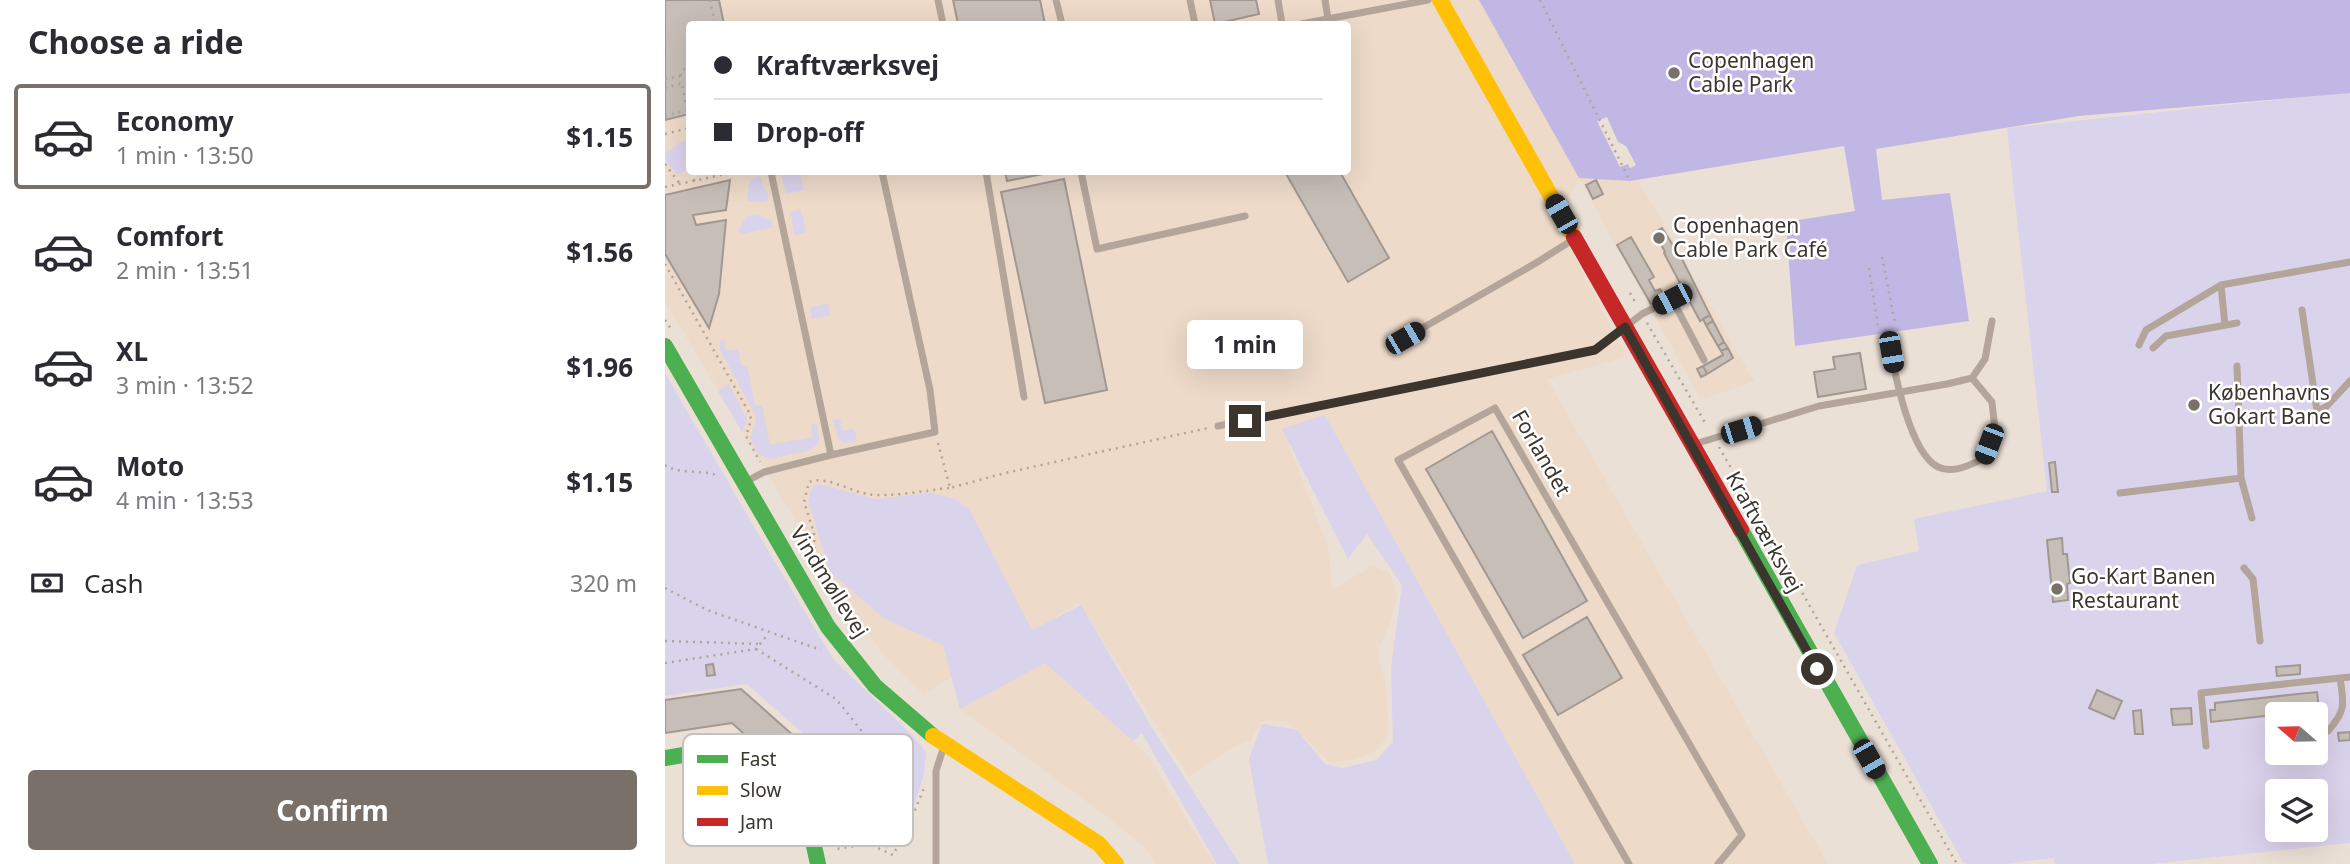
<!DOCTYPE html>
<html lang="en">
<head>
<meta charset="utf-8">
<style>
  body { margin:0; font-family:"Noto Sans",sans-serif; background:#f2f2f3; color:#2b2b33; height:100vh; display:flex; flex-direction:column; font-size:26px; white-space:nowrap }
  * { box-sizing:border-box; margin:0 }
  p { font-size:23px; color:#7c7c81 }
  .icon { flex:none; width:38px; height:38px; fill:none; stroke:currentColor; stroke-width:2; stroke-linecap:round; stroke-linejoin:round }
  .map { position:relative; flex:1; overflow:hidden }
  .side { display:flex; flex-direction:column; background:#fff; width:665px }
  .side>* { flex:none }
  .top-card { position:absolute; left:21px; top:21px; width:665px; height:154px; border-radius:7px; box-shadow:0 7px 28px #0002; display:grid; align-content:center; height:154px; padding:0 28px; background:#fff }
  .needle { width:46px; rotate:290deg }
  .controls { position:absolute; left:1600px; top:702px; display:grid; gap:14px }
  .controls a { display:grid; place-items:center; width:63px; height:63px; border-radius:7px; background:#fff; box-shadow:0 7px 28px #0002; font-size:35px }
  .end { position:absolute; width:32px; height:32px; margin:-16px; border:9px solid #3c352e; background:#fff; box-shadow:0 0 0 4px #fff }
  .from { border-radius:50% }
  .bubble { position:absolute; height:49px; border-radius:7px; background:#fff; box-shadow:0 7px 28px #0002; font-size:23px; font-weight:700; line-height:49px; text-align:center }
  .car { position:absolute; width:21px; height:42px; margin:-21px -10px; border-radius:9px; box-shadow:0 0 5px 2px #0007; background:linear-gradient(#222 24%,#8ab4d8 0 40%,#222 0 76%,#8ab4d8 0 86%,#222 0) }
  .top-card b { display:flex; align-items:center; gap:24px; height:66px; font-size:26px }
  .top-card b+b { border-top:2px solid #e1e1e2 }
  .top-card i { width:18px; height:18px; background:#2b2b33 }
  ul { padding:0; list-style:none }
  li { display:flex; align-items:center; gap:21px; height:105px; margin:0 14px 10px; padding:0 14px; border:4px solid transparent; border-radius:7px }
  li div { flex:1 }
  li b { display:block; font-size:26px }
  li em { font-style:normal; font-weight:700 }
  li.selected { border-color:#797169 }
  li>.icon { width:63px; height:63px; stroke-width:1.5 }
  h2 { padding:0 28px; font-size:32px; line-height:84px }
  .pay { display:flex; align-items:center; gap:18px; height:77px; padding:0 28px; font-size:26px }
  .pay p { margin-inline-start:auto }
  .cta { display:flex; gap:14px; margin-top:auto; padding:14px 28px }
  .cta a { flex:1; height:80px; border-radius:7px; background:#797169; color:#fff; font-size:28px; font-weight:700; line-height:80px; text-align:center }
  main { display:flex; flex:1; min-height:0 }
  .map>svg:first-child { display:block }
  .built { fill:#eddac9; fill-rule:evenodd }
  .green { fill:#dad3ec; fill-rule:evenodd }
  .water { fill:#c0b7e4 }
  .pier { fill:#ebe0d6 }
  .building { fill:#c7bfb7; stroke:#a19891; stroke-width:2 }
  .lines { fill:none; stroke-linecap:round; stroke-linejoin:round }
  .path { stroke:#b0a59b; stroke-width:2.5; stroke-dasharray:2 5; stroke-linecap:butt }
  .lane { stroke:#b3a599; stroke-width:7 }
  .fast { stroke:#4caf50; stroke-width:16 }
  .slow { stroke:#ffc107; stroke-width:16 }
  .jam { stroke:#c62828; stroke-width:16 }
  .route { stroke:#3c352e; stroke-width:9 }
  .poi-dot { fill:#797169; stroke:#fff; stroke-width:2.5 }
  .labels { text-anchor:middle; stroke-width:5; stroke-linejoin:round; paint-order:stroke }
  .poi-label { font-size:21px; fill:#3c352e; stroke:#fff; text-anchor:start }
  .street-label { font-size:21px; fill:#3c352e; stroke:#fff }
  .key { fill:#fff; stroke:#c4c2c0; stroke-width:2 }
  .key-label { font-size:19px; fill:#3c352e }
</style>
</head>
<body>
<main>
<section class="side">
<h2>Choose a ride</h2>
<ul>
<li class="selected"><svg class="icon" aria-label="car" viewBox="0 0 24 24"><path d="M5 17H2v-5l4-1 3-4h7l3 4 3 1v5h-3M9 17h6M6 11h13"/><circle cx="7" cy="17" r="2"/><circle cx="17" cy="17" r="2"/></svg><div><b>Economy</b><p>1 min · 13:50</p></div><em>$1.15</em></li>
<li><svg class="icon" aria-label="car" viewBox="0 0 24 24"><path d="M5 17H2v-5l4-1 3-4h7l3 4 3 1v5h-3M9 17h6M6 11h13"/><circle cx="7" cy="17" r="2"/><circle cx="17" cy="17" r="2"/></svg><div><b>Comfort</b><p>2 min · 13:51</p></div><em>$1.56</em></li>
<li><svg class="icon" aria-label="car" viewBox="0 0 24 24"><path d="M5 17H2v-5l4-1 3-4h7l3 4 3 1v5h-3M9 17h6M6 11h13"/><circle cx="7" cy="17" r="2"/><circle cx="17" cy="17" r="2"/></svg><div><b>XL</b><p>3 min · 13:52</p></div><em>$1.96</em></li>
<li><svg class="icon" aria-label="car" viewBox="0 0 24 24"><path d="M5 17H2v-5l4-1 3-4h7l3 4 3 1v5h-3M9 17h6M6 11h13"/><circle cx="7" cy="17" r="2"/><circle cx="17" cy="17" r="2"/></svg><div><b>Moto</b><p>4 min · 13:53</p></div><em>$1.15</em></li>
</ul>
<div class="pay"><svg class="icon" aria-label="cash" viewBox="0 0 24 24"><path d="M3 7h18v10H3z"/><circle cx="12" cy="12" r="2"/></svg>Cash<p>320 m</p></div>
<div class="cta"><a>Confirm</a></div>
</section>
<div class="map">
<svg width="1685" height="864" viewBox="0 0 1685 864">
  <rect width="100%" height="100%" fill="#ebe0d6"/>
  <path class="built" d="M0,0H814L914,177L973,180L1089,381L1036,400L914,178L891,220L961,357L882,379L1163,864H910L660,415L618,430L663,547L667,590L707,566L725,572L732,596L725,623L712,653L721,684L724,732L713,750L687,760L665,762L622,721H597L585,740L563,750L524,777L414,603L258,694L216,652L120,503L0,301ZM24,24H682V172H24Z
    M380,663L482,754L549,864H491L481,848L432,809L295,709Z"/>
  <path class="green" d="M1685,92V843L1486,864H1390L1389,858L1338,864H1303L1298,862L1169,633L1192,565L1254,551L1249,519L1382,491L1342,128ZM1612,714H1650V752H1612ZM1612,791H1650V830H1612Z
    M24,141V169L12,174L1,161L0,154L15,142Z
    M116,172H135L139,190L121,194Z
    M93,176L97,178V185L104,196L101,202L84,201L82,198L85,180Z
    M136,209L141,233L130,236L125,212Z
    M91,214L107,221L108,227L77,234L73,231L81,217Z
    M163,303L165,315L147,319L145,307Z
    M59,339L61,351L73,349L76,365H82L90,405H97L105,445L148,437L146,425L152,424L154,440L151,446L142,451L105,459L93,454L85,437L91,421L90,414L55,350V340Z
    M0,373L92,532L168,659L246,734L261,752L259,774L244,821L222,850L197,828L213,799L82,684L0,696Z
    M64,384L82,419L77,432L53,391Z
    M660,415L910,864H603L584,759L597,724L632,730L660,764L677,768L711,760L728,742L726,668L737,585L702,534L683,559L617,429Z
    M175,419L178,431L189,429L192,440L180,443L173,439L168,420Z
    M154,484L210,499L266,493L289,498L304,509L367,630L416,605L486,726L575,864H552L477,733L468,741L380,663L295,709L278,645L220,619L165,572L143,500L148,486Z"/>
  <path class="water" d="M814,0H1685V93L1414,116L1211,149L1217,200L1285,193L1304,321L1130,346L1121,222L1190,211L1179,146L965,181L914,178Z"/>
  <path class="pier" d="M942,117L953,142L961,146L971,165L965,168L963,164L955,167L932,121Z"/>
  <path class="building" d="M0,0H54L59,24H24V114L0,120Z
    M288,0H375L380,24H293Z
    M545,0H591L594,14L550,24Z
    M340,172H388L342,181Z
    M620,172H675L724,258L683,282Z
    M399,179L442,390L380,403L336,192Z
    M65,180L61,210L28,215L31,225L61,220L54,294L44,328L0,254V195Z
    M931,180L938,194L928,199L921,185Z
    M997,228L1018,261L1045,315L1035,321L999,253L1000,252L990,232Z
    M966,237L989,277L984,280L990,291L995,289L999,296L986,304L952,245Z
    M1045,315L1048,321L1041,325L1038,319Z
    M1048,321L1059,342L1053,346L1041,325Z
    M1059,342L1063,348L1056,351L1053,346Z
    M1063,348L1068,358L1042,374L1038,366L1058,355L1056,351Z
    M1195,353L1201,389L1153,397L1149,372L1170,369L1168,357Z
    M1038,366L1042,374L1036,377L1032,369Z
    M827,431L922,601L858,638L761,469Z
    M1390,462L1393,492H1387L1384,463Z
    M1397,538L1398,554H1402L1405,583L1402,584L1403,600L1388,602L1382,540Z
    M922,617L957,678L893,715L858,655Z
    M48,664L50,675L42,676L41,665Z
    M1635,665V674L1612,676L1611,667Z
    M76,689L201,800L185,830L67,723L0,733V700Z
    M1432,690L1457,701L1449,719L1424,708Z
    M1652,692L1654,710L1546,722L1545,710H1550V703Z
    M1526,708L1527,724L1508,725L1506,709Z
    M1476,710L1478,734H1470L1468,711Z
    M1685,732V740L1674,741L1673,733Z"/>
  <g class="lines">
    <path class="path" d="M45,0L50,24
      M875,0L965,181
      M15,76L21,66
      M0,79L15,76L17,82
      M0,88L17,83L22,110
      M0,116L24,110
      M0,134L24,128
      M0,164L15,184
      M29,181L30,172
      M0,187L70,172
      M1217,257L1230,323
      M0,264L85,414L86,420L81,436L95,462
      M1204,268L1213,327
      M965,293L972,305
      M0,320L6,329
      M982,323L1042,426
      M273,443L285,488L340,473L543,428
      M1054,447L1292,864
      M0,465C12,474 36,470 52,475
      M151,570L149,533L139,502L144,482C160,475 185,491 202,494C224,498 262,490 285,488
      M0,588L42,610L156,650
      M0,641L95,644
      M91,649L171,699L245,791L240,833L228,855L204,844L171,849
      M0,663L91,649L103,634
      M242,830L259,788"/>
    <path class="lane" d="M273,0L278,24
      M391,0L397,24
      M525,0L530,24
      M613,0L617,24
      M660,0L663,19
      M636,24L763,0
      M106,172L166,455
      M321,172L359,397
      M416,172L432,249L580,216
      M1556,285L1560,325
      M1637,310L1652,411
      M1222,333C1228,364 1243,452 1273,467C1288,474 1306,465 1319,458L1330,430L1327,402L1307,378
      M740,338L871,263L909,239
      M1474,345L1481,330L1556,285L1685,262
      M1488,348L1501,336L1572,323
      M1572,366L1576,478L1587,518
      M1631,422L1661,407L1685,381
      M553,426L930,350L977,314L1007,299L1039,360
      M1030,444L1154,406L1282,384L1307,378L1320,359L1327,321
      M82,481L99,472L166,455L270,432L265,390L217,172
      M1455,493L1576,478
      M1579,568L1588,579L1595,641
      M1663,731C1681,711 1679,704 1675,678L1685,677
      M1541,746L1536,693L1675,678
      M271,864V771L278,749
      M964,864L733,460L830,408L1077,835L1053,864"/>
    <path class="fast" d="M0,346L163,627L210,686L268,736
      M1076,530L1265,864
      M0,758L42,751L66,757L147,837L153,864"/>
    <path class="slow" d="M775,0L909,237
      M268,736L434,844L451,864"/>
    <path class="jam" d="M909,237L1076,530"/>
  </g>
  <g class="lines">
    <path class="route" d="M580,421L930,350L960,327L1152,669"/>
  </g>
  <g class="poi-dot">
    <circle cx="1009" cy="73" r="7"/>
    <circle cx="994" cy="238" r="7"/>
    <circle cx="1529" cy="405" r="7"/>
    <circle cx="1392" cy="589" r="7"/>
  </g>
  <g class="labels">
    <g class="poi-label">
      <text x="1023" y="68">Copenhagen<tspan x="1023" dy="24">Cable Park</tspan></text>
      <text x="1008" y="233">Copenhagen<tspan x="1008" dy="24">Cable Park Café</tspan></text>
      <text x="1543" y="400">Københavns<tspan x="1543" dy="24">Gokart Bane</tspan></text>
      <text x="1406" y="584">Go-Kart Banen<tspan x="1406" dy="24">Restaurant</tspan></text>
    </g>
    <g class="street-label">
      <text transform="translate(876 453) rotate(60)" y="7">Forlandet</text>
      <text transform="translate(1099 532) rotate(61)" y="7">Kraftværksvej</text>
      <text transform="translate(164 582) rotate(58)" y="7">Vindmøllevej</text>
    </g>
  </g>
  <rect x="18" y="734" width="230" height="112" rx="10" class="key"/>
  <rect x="32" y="755" width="31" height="8" fill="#4caf50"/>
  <rect x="32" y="786" width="31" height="9" fill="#ffc107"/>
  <rect x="32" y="818" width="31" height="8" fill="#c62828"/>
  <g class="key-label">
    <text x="75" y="766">Fast</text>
    <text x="75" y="797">Slow</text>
    <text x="75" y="829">Jam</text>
  </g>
</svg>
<div class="controls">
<a><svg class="needle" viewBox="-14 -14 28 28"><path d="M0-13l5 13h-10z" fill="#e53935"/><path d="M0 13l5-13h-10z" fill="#7c7c81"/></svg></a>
<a><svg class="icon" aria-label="layers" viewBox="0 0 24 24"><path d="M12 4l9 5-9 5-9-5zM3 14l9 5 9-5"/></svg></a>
</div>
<i class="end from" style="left:1152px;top:669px"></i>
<i class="end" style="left:580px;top:421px"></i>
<div class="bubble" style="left:522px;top:320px;width:116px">1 min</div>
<i class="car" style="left:896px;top:214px;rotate:330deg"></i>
<i class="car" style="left:1007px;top:299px;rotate:243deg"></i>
<i class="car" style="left:740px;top:338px;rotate:60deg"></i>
<i class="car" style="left:1226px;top:352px;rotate:170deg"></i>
<i class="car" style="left:1076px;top:430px;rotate:73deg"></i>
<i class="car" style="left:1324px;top:444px;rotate:201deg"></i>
<i class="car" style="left:1204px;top:759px;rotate:150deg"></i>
<div class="top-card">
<b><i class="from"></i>Kraftværksvej</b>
<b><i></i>Drop-off</b>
</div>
</div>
</main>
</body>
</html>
